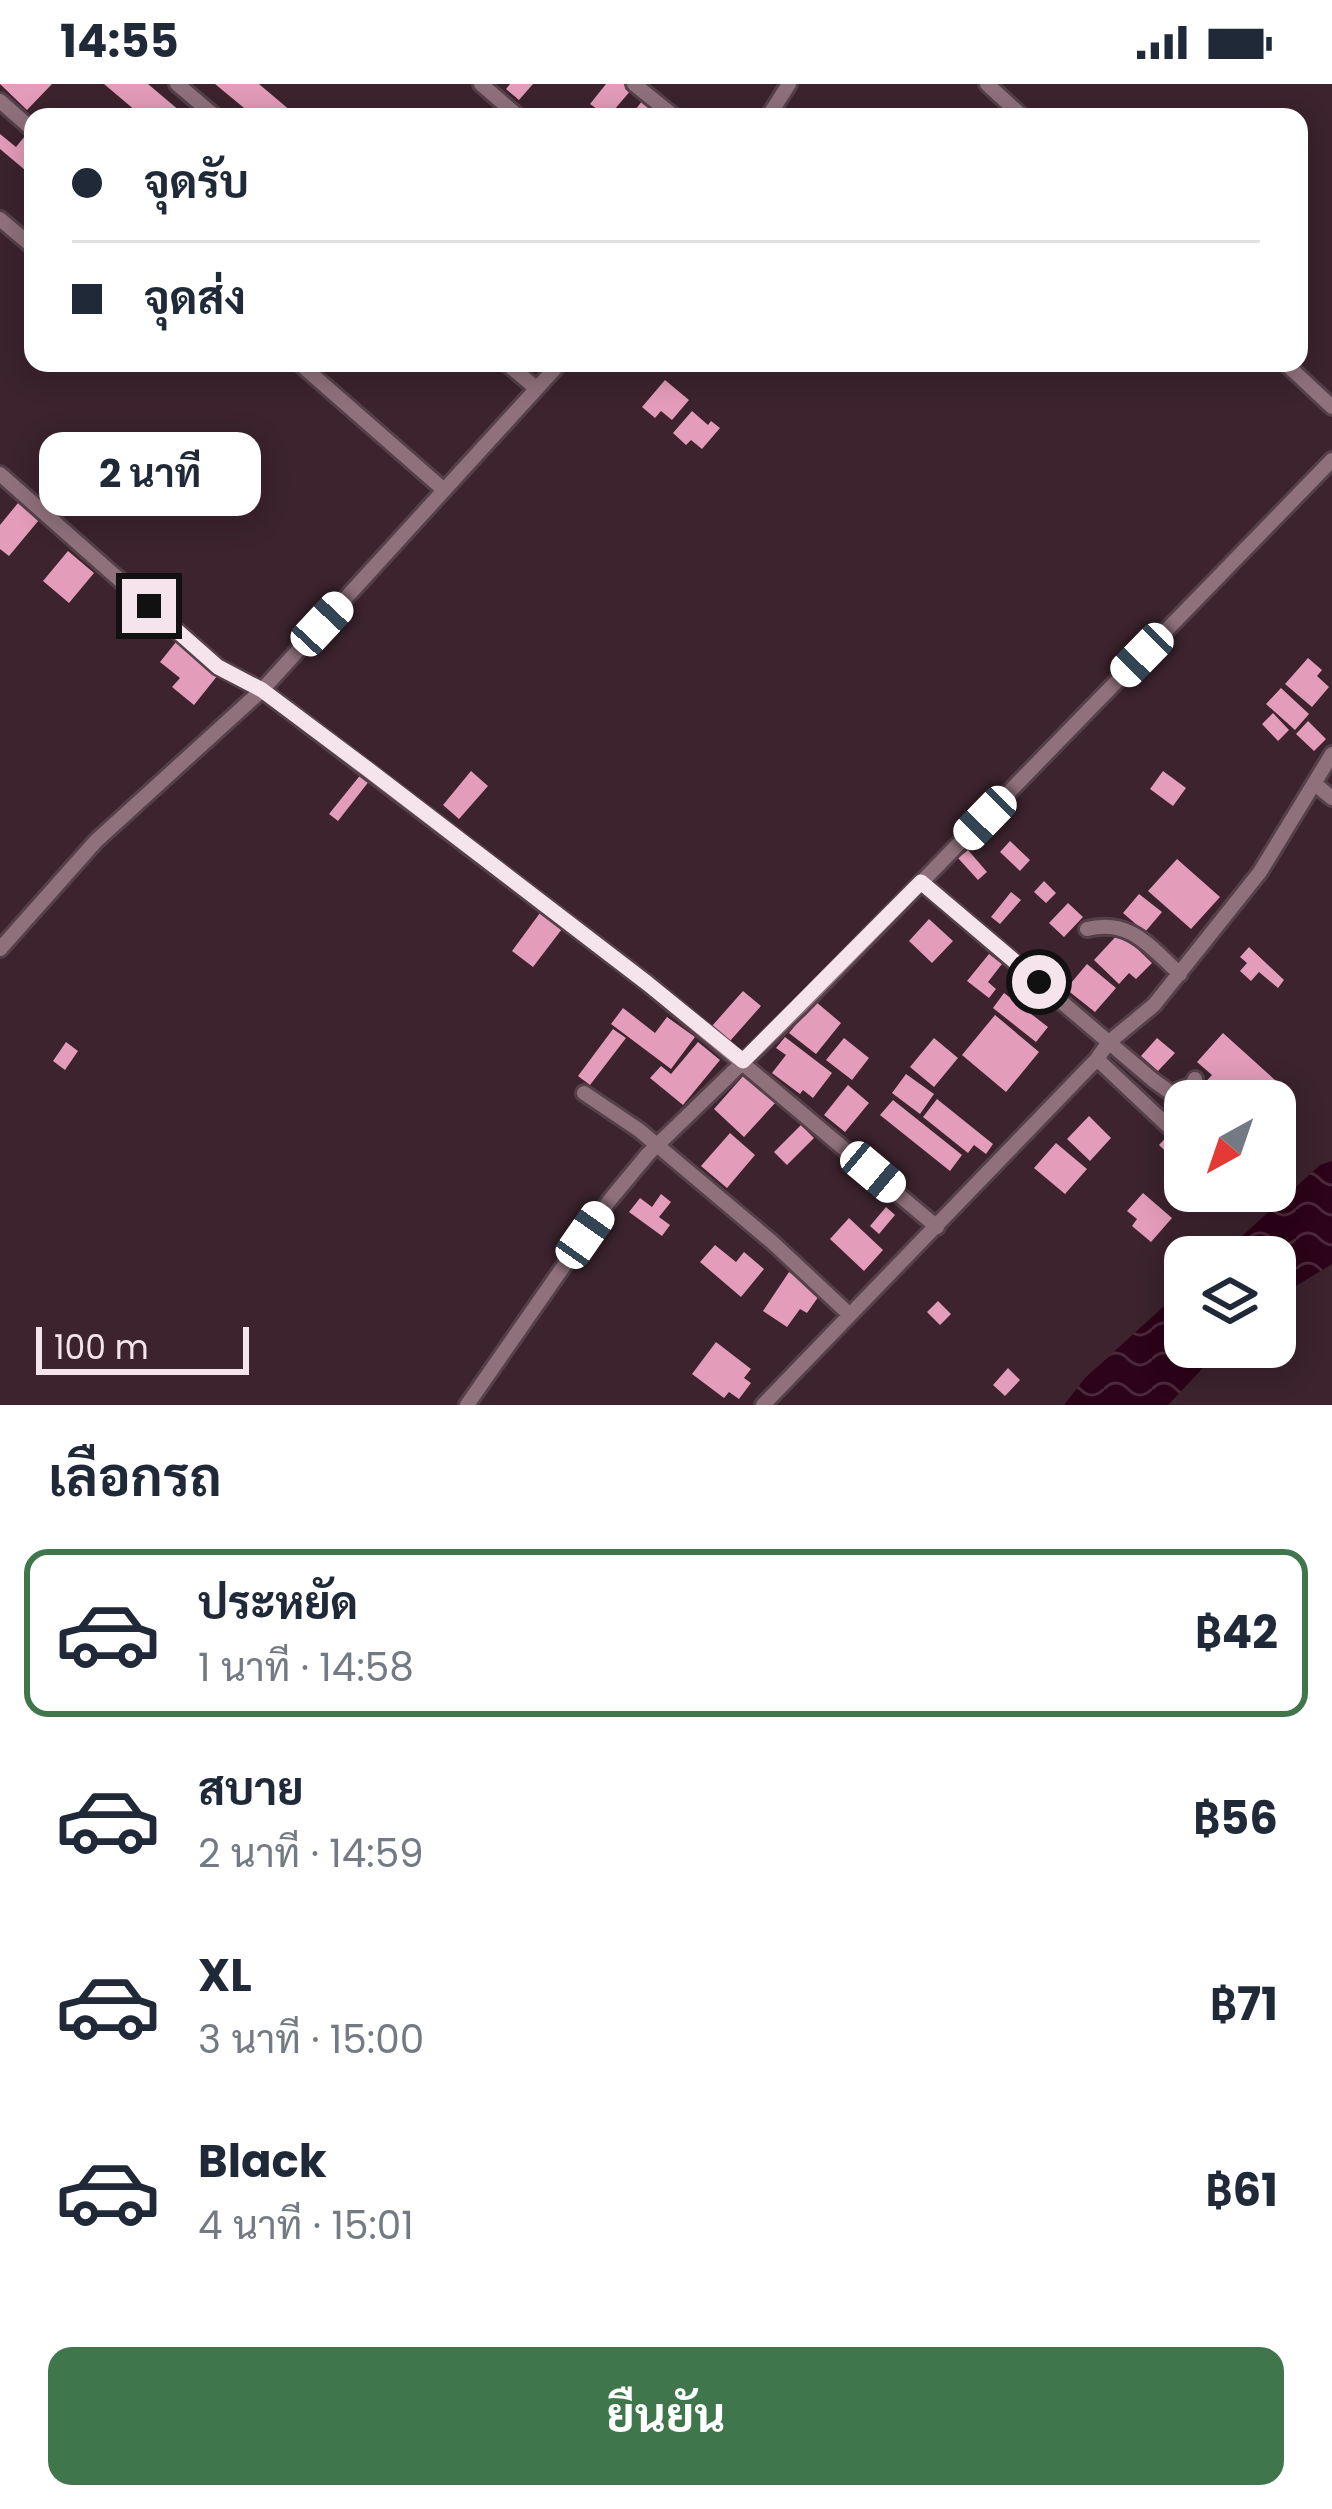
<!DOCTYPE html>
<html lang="th">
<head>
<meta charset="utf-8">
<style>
  body { margin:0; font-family:Poppins,Sarabun,sans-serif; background:#f6f6f7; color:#1f2937; height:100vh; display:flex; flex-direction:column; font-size:45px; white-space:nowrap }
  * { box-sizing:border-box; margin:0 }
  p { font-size:39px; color:#747a83 }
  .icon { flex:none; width:66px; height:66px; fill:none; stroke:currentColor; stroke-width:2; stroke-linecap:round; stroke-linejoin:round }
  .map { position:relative; height:1321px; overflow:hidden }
  .side { display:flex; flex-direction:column; background:#fff; flex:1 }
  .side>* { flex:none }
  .banner { position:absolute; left:24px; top:24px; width:1284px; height:264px; border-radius:24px; box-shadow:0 6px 30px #0003; display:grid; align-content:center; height:264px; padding:0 48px; background:#fff }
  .needle { width:78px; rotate:220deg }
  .buttons { position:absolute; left:1164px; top:996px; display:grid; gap:24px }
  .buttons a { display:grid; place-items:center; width:132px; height:132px; border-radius:24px; background:#fff; box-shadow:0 6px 30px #0003; font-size:60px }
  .scale { position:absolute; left:36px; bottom:30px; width:213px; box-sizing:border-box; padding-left:12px; border:6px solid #f5e4eb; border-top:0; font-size:33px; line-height:42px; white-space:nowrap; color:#f5e4eb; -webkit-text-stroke:9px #3c232d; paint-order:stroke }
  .end { position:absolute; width:54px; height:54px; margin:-27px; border:15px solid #f5e4eb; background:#111; box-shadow:0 0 0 6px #111 }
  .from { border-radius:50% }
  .bubble { position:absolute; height:84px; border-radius:24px; background:#fff; box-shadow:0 6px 30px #0003; font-size:39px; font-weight:700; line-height:84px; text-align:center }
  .car { position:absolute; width:36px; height:72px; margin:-36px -18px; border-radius:15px; box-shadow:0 0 9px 3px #0007; background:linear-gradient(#fff 24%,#345 0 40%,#fff 0 76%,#345 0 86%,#fff 0) }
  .banner b { display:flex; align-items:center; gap:42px; height:114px; font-size:45px }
  .banner b+b { border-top:3px solid #e0e1e3 }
  .banner i { width:30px; height:30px; background:#1f2937 }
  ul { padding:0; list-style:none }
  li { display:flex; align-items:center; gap:36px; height:168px; margin:0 24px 18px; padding:0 24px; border:6px solid transparent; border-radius:24px }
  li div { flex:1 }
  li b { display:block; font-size:45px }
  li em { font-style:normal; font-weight:700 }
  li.on { border-color:#40764c }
  li>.icon { width:108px; height:108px; stroke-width:1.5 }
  h2 { padding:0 48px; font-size:54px; line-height:144px }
  .primary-button { display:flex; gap:24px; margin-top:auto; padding:24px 48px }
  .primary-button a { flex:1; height:138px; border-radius:24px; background:#40764c; color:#fff; font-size:48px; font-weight:700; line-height:138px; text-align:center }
  .status { display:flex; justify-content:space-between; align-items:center; height:84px; padding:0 60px; background:#fff; direction:ltr }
  .status svg { height:33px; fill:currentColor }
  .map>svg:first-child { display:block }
  .water { fill:url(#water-waves) }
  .building { fill:#e39cb9 }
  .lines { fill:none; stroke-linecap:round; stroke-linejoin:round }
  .minor-casing { stroke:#554049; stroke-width:20 }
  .minor { stroke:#8f717c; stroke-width:14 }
  .route { stroke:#f5e4eb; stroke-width:15 }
</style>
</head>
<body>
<div class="status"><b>14:55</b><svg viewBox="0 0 49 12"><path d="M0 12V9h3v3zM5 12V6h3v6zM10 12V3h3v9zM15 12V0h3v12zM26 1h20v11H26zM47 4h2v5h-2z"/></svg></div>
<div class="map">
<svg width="1332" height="1321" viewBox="0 0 1332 1321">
  <defs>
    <pattern id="water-waves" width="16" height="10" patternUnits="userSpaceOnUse" patternTransform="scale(3)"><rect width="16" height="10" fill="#2c0318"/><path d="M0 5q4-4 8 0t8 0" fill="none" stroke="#4b283a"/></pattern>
  </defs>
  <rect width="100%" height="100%" fill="#3c232d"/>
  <path class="water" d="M1332,1077V1180L1275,1215V1173H1219L1320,1081Z
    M1185,1203V1263H1223L1168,1321H1064L1085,1294Z"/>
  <path class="building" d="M0,0H52L27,26Z
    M104,0H148L187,33H143Z
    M215,0H259L298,33H255Z
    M510,0H533L519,16L506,5Z
    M606,0H626L632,5L608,33L590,20Z
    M642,17L658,28L654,33H630Z
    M0,50L16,63L25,52L33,59V76L25,86L0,65Z
    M665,296L689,316L672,336L661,327L655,334L642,323Z
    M692,327L708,341L711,337L720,344L702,365L691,356L686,361L673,349Z
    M18,419L39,436L9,472L0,465V441Z
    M68,467L94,489L69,519L43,497Z
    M176,558L218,591L194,621L172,603L180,594L160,578Z
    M1308,574L1322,586L1317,592L1329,603L1312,623L1285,600Z
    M1281,604L1309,630L1295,646L1266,620Z
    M1273,629L1289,646L1278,657L1262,640Z
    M1308,637L1326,655L1314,667L1296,650Z
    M471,687L488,702L459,735L443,721Z
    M1163,687L1186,704L1173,722L1150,705Z
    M362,689L370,696L338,737L329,730Z
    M1010,757L1030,776L1020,787L1000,768Z
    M968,766L987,788L978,796L958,774Z
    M1177,775L1220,813L1191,845L1148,807Z
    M1044,797L1056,809L1046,819L1034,808Z
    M1011,808L1021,816L1000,840L991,833Z
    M1139,810L1162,828L1145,848L1123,829Z
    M1068,819L1083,833L1064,853L1049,839Z
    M540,829L562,845L533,883L512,867Z
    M929,835L953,857L932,879L909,857Z
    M1120,848L1152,879L1136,895L1129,889L1119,900L1094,876Z
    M1249,863L1284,896L1278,904L1259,888L1251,897L1240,887L1247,879L1240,873Z
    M989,870L1002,880L988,898L996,905L989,914L967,897Z
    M1087,880L1116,904L1095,928L1066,905Z
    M743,907L761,922L730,957L712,942Z
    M1004,909L1048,943L1036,958L993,924Z
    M815,917L841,939L816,970L789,949Z
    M623,924L655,949L667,933L695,953L671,985L611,940Z
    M995,931L1039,968L1006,1008L962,971Z
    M613,945L626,954L590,1001L578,992Z
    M1223,949L1286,1006L1277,1017H1188L1212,991L1197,978Z
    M785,953L832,989L813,1014L803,1006L800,1010L772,989L786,971L776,964Z
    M844,954L869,974L852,996L826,976Z
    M934,954L958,974L934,1003L910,983Z
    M1157,954L1175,969L1158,987L1141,972Z
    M66,958L78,967L65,986L53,977Z
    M698,958L720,976L683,1021L650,994L661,982L671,990Z
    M745,990L776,1018L744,1053L714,1025Z
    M906,990L934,1010L920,1030L892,1009Z
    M848,1001L869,1019L845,1048L824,1031Z
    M937,1015L993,1060L986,1070L974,1061L968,1069L923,1033Z
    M893,1016L962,1071L950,1087L880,1031Z
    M1089,1032L1111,1054L1090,1077L1067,1055Z
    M801,1041L814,1054L787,1081L774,1068Z
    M1178,1041L1185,1047V1086L1159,1061Z
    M730,1049L755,1071L727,1104L701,1082Z
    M1056,1059L1087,1085L1065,1110L1034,1084Z
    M1143,1109L1172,1134L1151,1158L1132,1142L1137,1135L1127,1127Z
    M661,1110L671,1118L659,1133L670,1141L662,1152L629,1128L640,1114L652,1123Z
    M886,1123L895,1131L879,1150L870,1142Z
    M849,1134L883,1166L864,1187L830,1155Z
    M715,1161L736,1178L744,1168L764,1185L741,1213L700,1178Z
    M789,1188L821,1209L807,1229L800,1225L787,1243L763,1227Z
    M938,1217L951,1230L940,1241L927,1228Z
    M716,1258L751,1285L744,1294L751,1299L739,1315L729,1308L724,1314L692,1290Z
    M1008,1284L1020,1296L1005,1312L993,1301Z"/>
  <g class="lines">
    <g class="minor-casing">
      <path id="minor" d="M177,0L216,33
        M481,0L519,33
        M634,0L675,33
        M987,0L1023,33
        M0,17L33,46
        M768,33L789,0
        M0,135L33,163
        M299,279L444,406
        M506,279L536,304
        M1285,279L1332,323
        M0,390L218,583L262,606L647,899L937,1143
        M1315,700L1332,714
        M921,798L1153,996L1171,1009L1192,1001L1195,995
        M1087,845C1130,834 1150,863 1180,890
        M0,865L96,757L262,606L560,279
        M1097,975L1168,1042
        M584,1009L639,1046L772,1158L850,1231
        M467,1321L609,1117L648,1070L800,923L1332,376
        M763,1321L1097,975L1108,959L1154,921L1260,788L1332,670"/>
    </g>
    <use href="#minor" class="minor"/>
  </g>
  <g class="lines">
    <path class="route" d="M149,522L218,583L262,606L369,686L647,899L743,977L921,798L1039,898"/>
  </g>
</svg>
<div class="buttons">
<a><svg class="needle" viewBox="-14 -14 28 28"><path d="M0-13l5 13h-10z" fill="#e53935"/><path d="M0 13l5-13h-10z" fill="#747a83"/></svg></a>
<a><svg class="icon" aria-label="layers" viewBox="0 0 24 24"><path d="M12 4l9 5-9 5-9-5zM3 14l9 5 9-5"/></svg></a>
</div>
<div class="scale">100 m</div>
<i class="end from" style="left:1039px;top:898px"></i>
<i class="end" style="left:149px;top:522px"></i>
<div class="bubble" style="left:39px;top:348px;width:222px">2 นาที</div>
<i class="car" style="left:322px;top:540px;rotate:43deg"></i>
<i class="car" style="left:1142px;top:571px;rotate:224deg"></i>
<i class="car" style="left:985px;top:734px;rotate:224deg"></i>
<i class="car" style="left:873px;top:1088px;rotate:130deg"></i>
<i class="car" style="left:585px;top:1151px;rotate:35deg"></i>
<div class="banner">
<b><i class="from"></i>จุดรับ</b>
<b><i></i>จุดส่ง</b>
</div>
</div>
<section class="side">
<h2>เลือกรถ</h2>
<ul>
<li class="on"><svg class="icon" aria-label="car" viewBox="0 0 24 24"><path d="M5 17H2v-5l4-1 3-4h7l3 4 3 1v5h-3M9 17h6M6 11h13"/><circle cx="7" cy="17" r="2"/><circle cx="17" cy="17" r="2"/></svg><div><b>ประหยัด</b><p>1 นาที · 14:58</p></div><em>฿42</em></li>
<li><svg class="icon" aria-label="car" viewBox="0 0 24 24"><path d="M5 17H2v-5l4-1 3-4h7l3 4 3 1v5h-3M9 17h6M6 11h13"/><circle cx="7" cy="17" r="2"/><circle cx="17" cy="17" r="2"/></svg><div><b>สบาย</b><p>2 นาที · 14:59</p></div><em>฿56</em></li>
<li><svg class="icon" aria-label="car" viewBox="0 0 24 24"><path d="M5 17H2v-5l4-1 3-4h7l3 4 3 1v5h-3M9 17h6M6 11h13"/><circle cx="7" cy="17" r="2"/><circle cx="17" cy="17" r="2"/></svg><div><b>XL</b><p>3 นาที · 15:00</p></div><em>฿71</em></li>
<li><svg class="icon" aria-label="car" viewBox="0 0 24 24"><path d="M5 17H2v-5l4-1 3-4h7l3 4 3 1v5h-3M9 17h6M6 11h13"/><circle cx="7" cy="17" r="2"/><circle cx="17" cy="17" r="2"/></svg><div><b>Black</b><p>4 นาที · 15:01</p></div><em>฿61</em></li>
</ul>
<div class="primary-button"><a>ยืนยัน</a></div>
</section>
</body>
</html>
